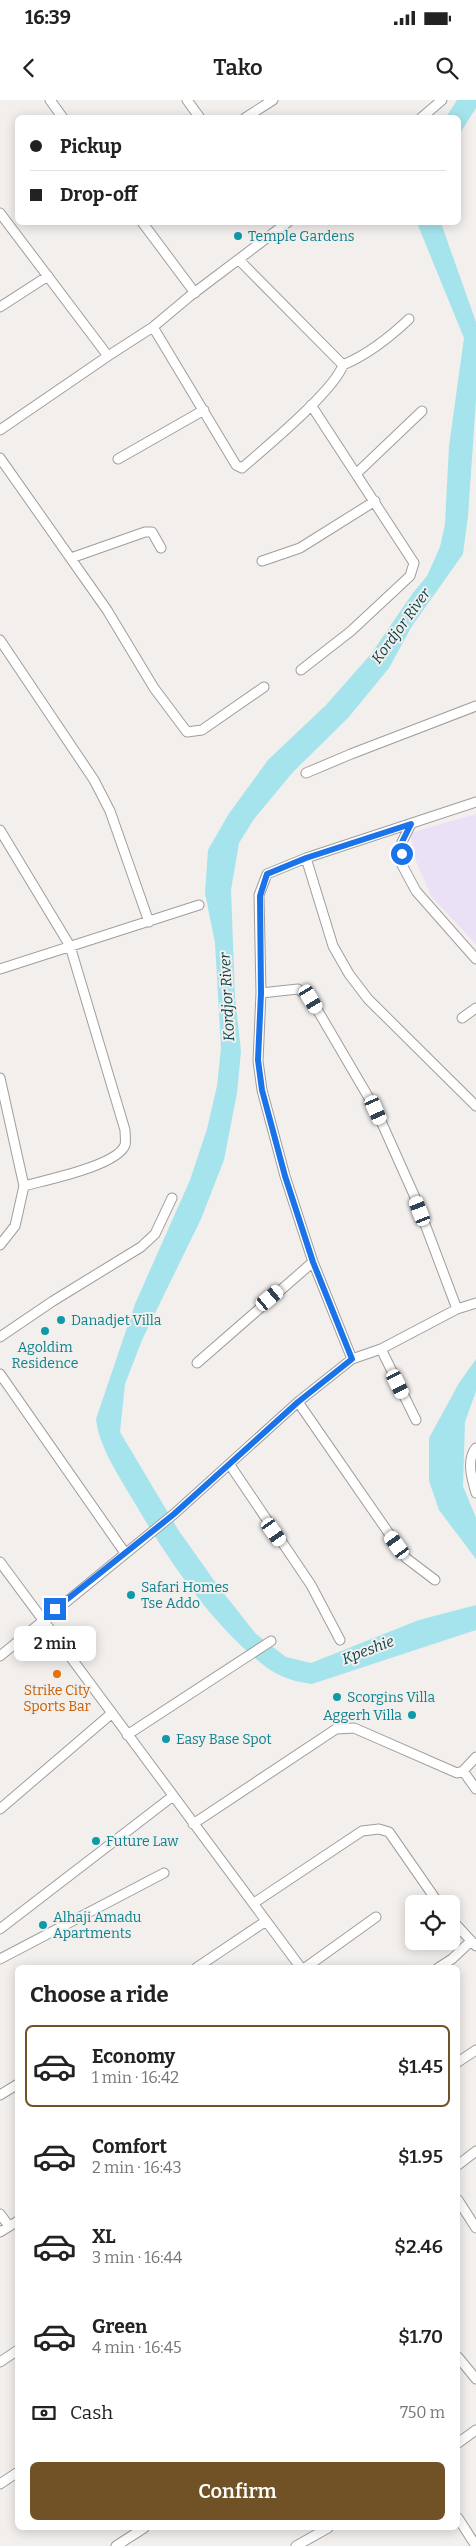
<!DOCTYPE html>
<html lang="en">
<head>
<meta charset="utf-8">
<style>
  body { margin:0; font-family:Bitter,serif; background:#f6f6f6; color:#222; height:100vh; display:flex; flex-direction:column; font-size:19px; white-space:nowrap }
  * { box-sizing:border-box; margin:0 }
  p { font-size:16px; color:#767676 }
  .icon { flex:none; width:28px; height:28px; fill:none; stroke:currentColor; stroke-width:2; stroke-linecap:round; stroke-linejoin:round }
  .map { position:relative; flex:1; overflow:hidden }
  .panel { position:absolute; left:15px; top:1865px; width:445px; height:565px; display:flex; flex-direction:column; background:#fff; border-radius:8px; box-shadow:0 2px 12px #0003 }
  .panel>* { flex:none }
  .guide { position:absolute; left:15px; top:15px; width:446px; height:110px; border-radius:8px; box-shadow:0 2px 12px #0003; display:grid; align-content:center; height:110px; padding:0 15px; background:#fff }
  .buttons { position:absolute; left:405px; top:1795px; display:grid; gap:10px }
  .buttons a { display:grid; place-items:center; width:55px; height:55px; border-radius:8px; background:#fff; box-shadow:0 2px 12px #0003; font-size:25px }
  .end { position:absolute; width:22px; height:22px; margin:-11px; border:6px solid #1a73e8; background:#fff; box-shadow:0 0 0 2px #fff }
  .from { border-radius:50% }
  .bubble { position:absolute; height:35px; border-radius:8px; background:#fff; box-shadow:0 2px 12px #0003; font-size:16px; font-weight:600; line-height:35px; text-align:center }
  .car { position:absolute; width:15px; height:30px; margin:-15px -8px; border-radius:6px; box-shadow:0 0 4px 1px #0007; background:linear-gradient(#fff 24%,#345 0 40%,#fff 0 76%,#345 0 86%,#fff 0) }
  .guide b { display:flex; align-items:center; gap:18px; height:48px; font-size:19px }
  .guide b+b { border-top:1px solid #e0e0e0 }
  .guide i { width:12px; height:12px; background:#222 }
  ul { padding:0; list-style:none }
  li { display:flex; align-items:center; gap:15px; height:82px; margin:0 10px 8px; padding:0 5px; border:2px solid transparent; border-radius:8px }
  li div { flex:1 }
  li b { display:block; font-size:19px }
  li em { font-style:normal; font-weight:600 }
  li.on { border-color:#705226 }
  li>.icon { width:45px; height:45px; stroke-width:1.5 }
  h2 { padding:0 15px; font-size:22px; line-height:60px }
  .pay { display:flex; align-items:center; gap:12px; height:55px; padding:0 15px; font-size:19px }
  .pay p { margin-inline-start:auto }
  .action { display:flex; gap:10px; margin-top:auto; padding:10px 15px }
  .action a { flex:1; height:58px; border-radius:8px; background:#705226; color:#fff; font-size:20px; font-weight:600; line-height:58px; text-align:center }
  .status { display:flex; justify-content:space-between; align-items:center; height:35px; padding:0 25px; background:#fff; direction:ltr }
  .status svg { height:14px; fill:currentColor }
  header { display:flex; justify-content:space-between; align-items:center; height:65px; padding:0 15px; background:#fff; font-size:22px; font-weight:600 }
  .map>svg:first-child { display:block }
  .commercial { fill:#eae1f7 }
  .water { fill:#a6e4ed }
  .lines { fill:none; stroke-linecap:round; stroke-linejoin:round }
  .street-casing { stroke:#a09d9b; stroke-width:11 }
  .street { stroke:#fff; stroke-width:9 }
  .route { stroke:#1a73e8; stroke-width:6 }
  .culture-dot { fill:#0f9aa8; stroke:#f2efed; stroke-width:2 }
  .food-dot { fill:#e8710a; stroke:#f2efed; stroke-width:2 }
  .labels { text-anchor:middle; stroke-width:4; stroke-linejoin:round; paint-order:stroke }
  .culture-label { font-size:14px; fill:#0d838f; stroke:#f2efed; text-anchor:start }
  .food-label { font-size:14px; fill:#c56008; stroke:#f2efed }
  .water-label { font-size:15px; font-style:italic; fill:#0b444c; stroke:#f2efed }
</style>
</head>
<body>
<div class="status"><b>16:39</b><svg viewBox="0 0 49 12"><path d="M0 12V9h3v3zM5 12V6h3v6zM10 12V3h3v9zM15 12V0h3v12zM26 1h20v11H26zM47 4h2v5h-2z"/></svg></div>
<header><svg class="icon" aria-label="back" viewBox="0 0 24 24"><path d="M15 5l-7 7 7 7"/></svg>Tako<svg class="icon" aria-label="search" viewBox="0 0 24 24"><circle cx="10" cy="10" r="6"/><path d="M15 15l6 6"/></svg></header>
<div class="map">
<svg width="476" height="2446" viewBox="0 0 476 2446">
  <rect width="100%" height="100%" fill="#f2efed"/>
  <path class="commercial" d="M476,714V844L431,796L416,761L410,733Z"/>
  <path class="water" d="M457,0H476V8L459,35V18L446,17Z
    M417,123H441L476,222V300L468,416L463,454L412,526L389,568L348,618L293,672L254,719L239,743L231,790L235,896L241,951L237,993L224,1060L201,1119L142,1240L125,1284L120,1332L179,1431L218,1486L256,1534L286,1557L311,1563L419,1520L476,1505V1530L312,1584C296,1582 279,1577 266,1567C211,1525 164,1454 130,1395C116,1371 99,1346 96,1319L135,1204L190,1080L207,1029L217,986L221,948L215,843L205,793L208,750L228,715L268,660L326,605L371,554L412,494L427,476L440,447L445,424L449,346L464,238Z
    M476,1259V1291L465,1322L463,1386L476,1418V1459L439,1410L429,1381V1338L459,1283Z"/>
  <g class="lines">
    <g class="street-casing">
      <path id="street" d="M50,0L63,18
        M187,0L200,18
        M245,18L273,0
        M421,18L442,0
        M0,113L108,256
        M142,122L195,193
        M0,207L48,176
        M153,227L236,365L242,368C265,348 334,291 343,265L239,160
        M343,265C369,254 389,238 409,219
        M0,330L108,256L153,227L190,196L288,122
        M0,358L107,510L154,588L187,632L202,630L264,587
        M118,359L204,310
        M357,373L422,311
        M71,458L145,432H152L161,448
        M262,461L300,448L375,401
        M0,540L94,680L110,711L149,822
        M301,570L351,531L410,476L414,463L311,305
        M306,673L351,654L476,606
        M411,724L402,742V765L416,791L476,859
        M0,730L70,846L125,1030C125,1034 126,1041 125,1045C117,1066 45,1080 24,1086
        M306,758L333,846L349,874L368,899L476,1006
        M0,869L199,805
        M261,893L298,889L311,899L376,1010L414,1095L457,1209
        M462,918L476,908
        M0,978L24,1086L15,1126L0,1145
        M0,1237L53,1201L141,1147L155,1134L172,1098
        M381,1249L416,1320
        M352,1259L313,1162L285,1076L262,990L258,961L261,893L259,795L267,774L306,758L476,702
        M197,1263L313,1162
        M0,1274L125,1453
        M298,1302L406,1458L435,1480
        M476,1348C466,1360 472,1379 476,1393
        M230,1365L311,1485L340,1540
        M0,1462L301,1868
        M0,1556L174,1414L298,1302L352,1259L381,1249L457,1209L476,1203
        M127,1635L271,1541
        M463,1671L476,1689
        M0,1709L111,1614
        M193,1724L336,1629L354,1628L361,1631L457,1673L463,1671L476,1657
        M254,1803L362,1731L379,1729L389,1732L439,1804
        M451,1819L476,1846
        M0,1829L173,1696
        M0,1859L164,1773
        M196,1868L266,1821
        M305,1868L376,1817
        M438,1868L452,1859L471,1841
        M458,1962L476,1950
        M0,1995L18,1984
        M458,2065L476,2051
        M458,2100L476,2128
        M0,2114L9,2126
        M0,2132L18,2121
        M458,2257L476,2279
        M0,2262L18,2250
        M458,2343L476,2330
        M0,2384L18,2372
        M458,2418L476,2446
        M116,2446L144,2428
        M296,2446L328,2428"/>
    </g>
    <use href="#street" class="street"/>
  </g>
  <g class="lines">
    <path class="route" d="M55,1509L174,1414L298,1302L352,1259L313,1162L285,1076L262,990L258,960L261,893L260,796L267,774L306,758L411,724L402,742V754"/>
  </g>
  <g class="culture-dot">
    <circle cx="238" cy="136" r="5"/>
    <circle cx="61" cy="1220" r="5"/>
    <circle cx="45" cy="1231" r="5"/>
    <circle cx="131" cy="1495" r="5"/>
    <circle cx="337" cy="1597" r="5"/>
    <circle cx="412" cy="1615" r="5"/>
    <circle cx="166" cy="1639" r="5"/>
    <circle cx="96" cy="1741" r="5"/>
    <circle cx="43" cy="1825" r="5"/>
  </g>
  <circle class="food-dot" cx="57" cy="1574" r="5"/>
  <g class="labels">
    <g class="culture-label">
      <text x="248" y="141">Temple Gardens</text>
      <text x="71" y="1225">Danadjet Villa</text>
      <text x="45" y="1252" text-anchor="middle">Agoldim<tspan x="45" dy="16">Residence</tspan></text>
      <text x="141" y="1492">Safari Homes<tspan x="141" dy="16">Tse Addo</tspan></text>
      <text x="347" y="1602">Scorgins Villa</text>
      <text x="402" y="1620" text-anchor="end">Aggerh Villa</text>
      <text x="176" y="1644">Easy Base Spot</text>
      <text x="106" y="1746">Future Law</text>
      <text x="53" y="1822">Alhaji Amadu<tspan x="53" dy="16">Apartments</tspan></text>
    </g>
    <g class="food-label">
      <text x="57" y="1595">Strike City<tspan x="57" dy="16">Sports Bar</tspan></text>
    </g>
    <g class="water-label">
      <text transform="translate(401 526) rotate(-54)" y="5">Kordjor River</text>
      <text transform="translate(227 897) rotate(-93)" y="5">Kordjor River</text>
      <text transform="translate(368 1550) rotate(-21)" y="5">Kpeshie</text>
    </g>
  </g>
</svg>
<div class="buttons">
<a><svg class="icon" aria-label="locate" viewBox="0 0 24 24"><circle cx="12" cy="12" r="6"/><path d="M12 2v4M12 18v4M2 12h4M18 12h4"/></svg></a>
</div>
<i class="end from" style="left:402px;top:754px"></i>
<i class="end" style="left:55px;top:1509px"></i>
<div class="bubble" style="left:14px;top:1526px;width:82px">2 min</div>
<i class="car" style="left:311px;top:899px;rotate:149deg"></i>
<i class="car" style="left:376px;top:1010px;rotate:156deg"></i>
<i class="car" style="left:420px;top:1111px;rotate:339deg"></i>
<i class="car" style="left:270px;top:1198px;rotate:50deg"></i>
<i class="car" style="left:398px;top:1284px;rotate:154deg"></i>
<i class="car" style="left:274px;top:1432px;rotate:145deg"></i>
<i class="car" style="left:397px;top:1445px;rotate:324deg"></i>
<div class="guide">
<b><i class="from"></i>Pickup</b>
<b><i></i>Drop-off</b>
</div>
<section class="panel">
<h2>Choose a ride</h2>
<ul>
<li class="on"><svg class="icon" aria-label="car" viewBox="0 0 24 24"><path d="M5 17H2v-5l4-1 3-4h7l3 4 3 1v5h-3M9 17h6M6 11h13"/><circle cx="7" cy="17" r="2"/><circle cx="17" cy="17" r="2"/></svg><div><b>Economy</b><p>1 min · 16:42</p></div><em>$1.45</em></li>
<li><svg class="icon" aria-label="car" viewBox="0 0 24 24"><path d="M5 17H2v-5l4-1 3-4h7l3 4 3 1v5h-3M9 17h6M6 11h13"/><circle cx="7" cy="17" r="2"/><circle cx="17" cy="17" r="2"/></svg><div><b>Comfort</b><p>2 min · 16:43</p></div><em>$1.95</em></li>
<li><svg class="icon" aria-label="car" viewBox="0 0 24 24"><path d="M5 17H2v-5l4-1 3-4h7l3 4 3 1v5h-3M9 17h6M6 11h13"/><circle cx="7" cy="17" r="2"/><circle cx="17" cy="17" r="2"/></svg><div><b>XL</b><p>3 min · 16:44</p></div><em>$2.46</em></li>
<li><svg class="icon" aria-label="car" viewBox="0 0 24 24"><path d="M5 17H2v-5l4-1 3-4h7l3 4 3 1v5h-3M9 17h6M6 11h13"/><circle cx="7" cy="17" r="2"/><circle cx="17" cy="17" r="2"/></svg><div><b>Green</b><p>4 min · 16:45</p></div><em>$1.70</em></li>
</ul>
<div class="pay"><svg class="icon" aria-label="cash" viewBox="0 0 24 24"><path d="M3 7h18v10H3z"/><circle cx="12" cy="12" r="2"/></svg>Cash<p>750 m</p></div>
<div class="action"><a>Confirm</a></div>
</section>
</div>
</body>
</html>
